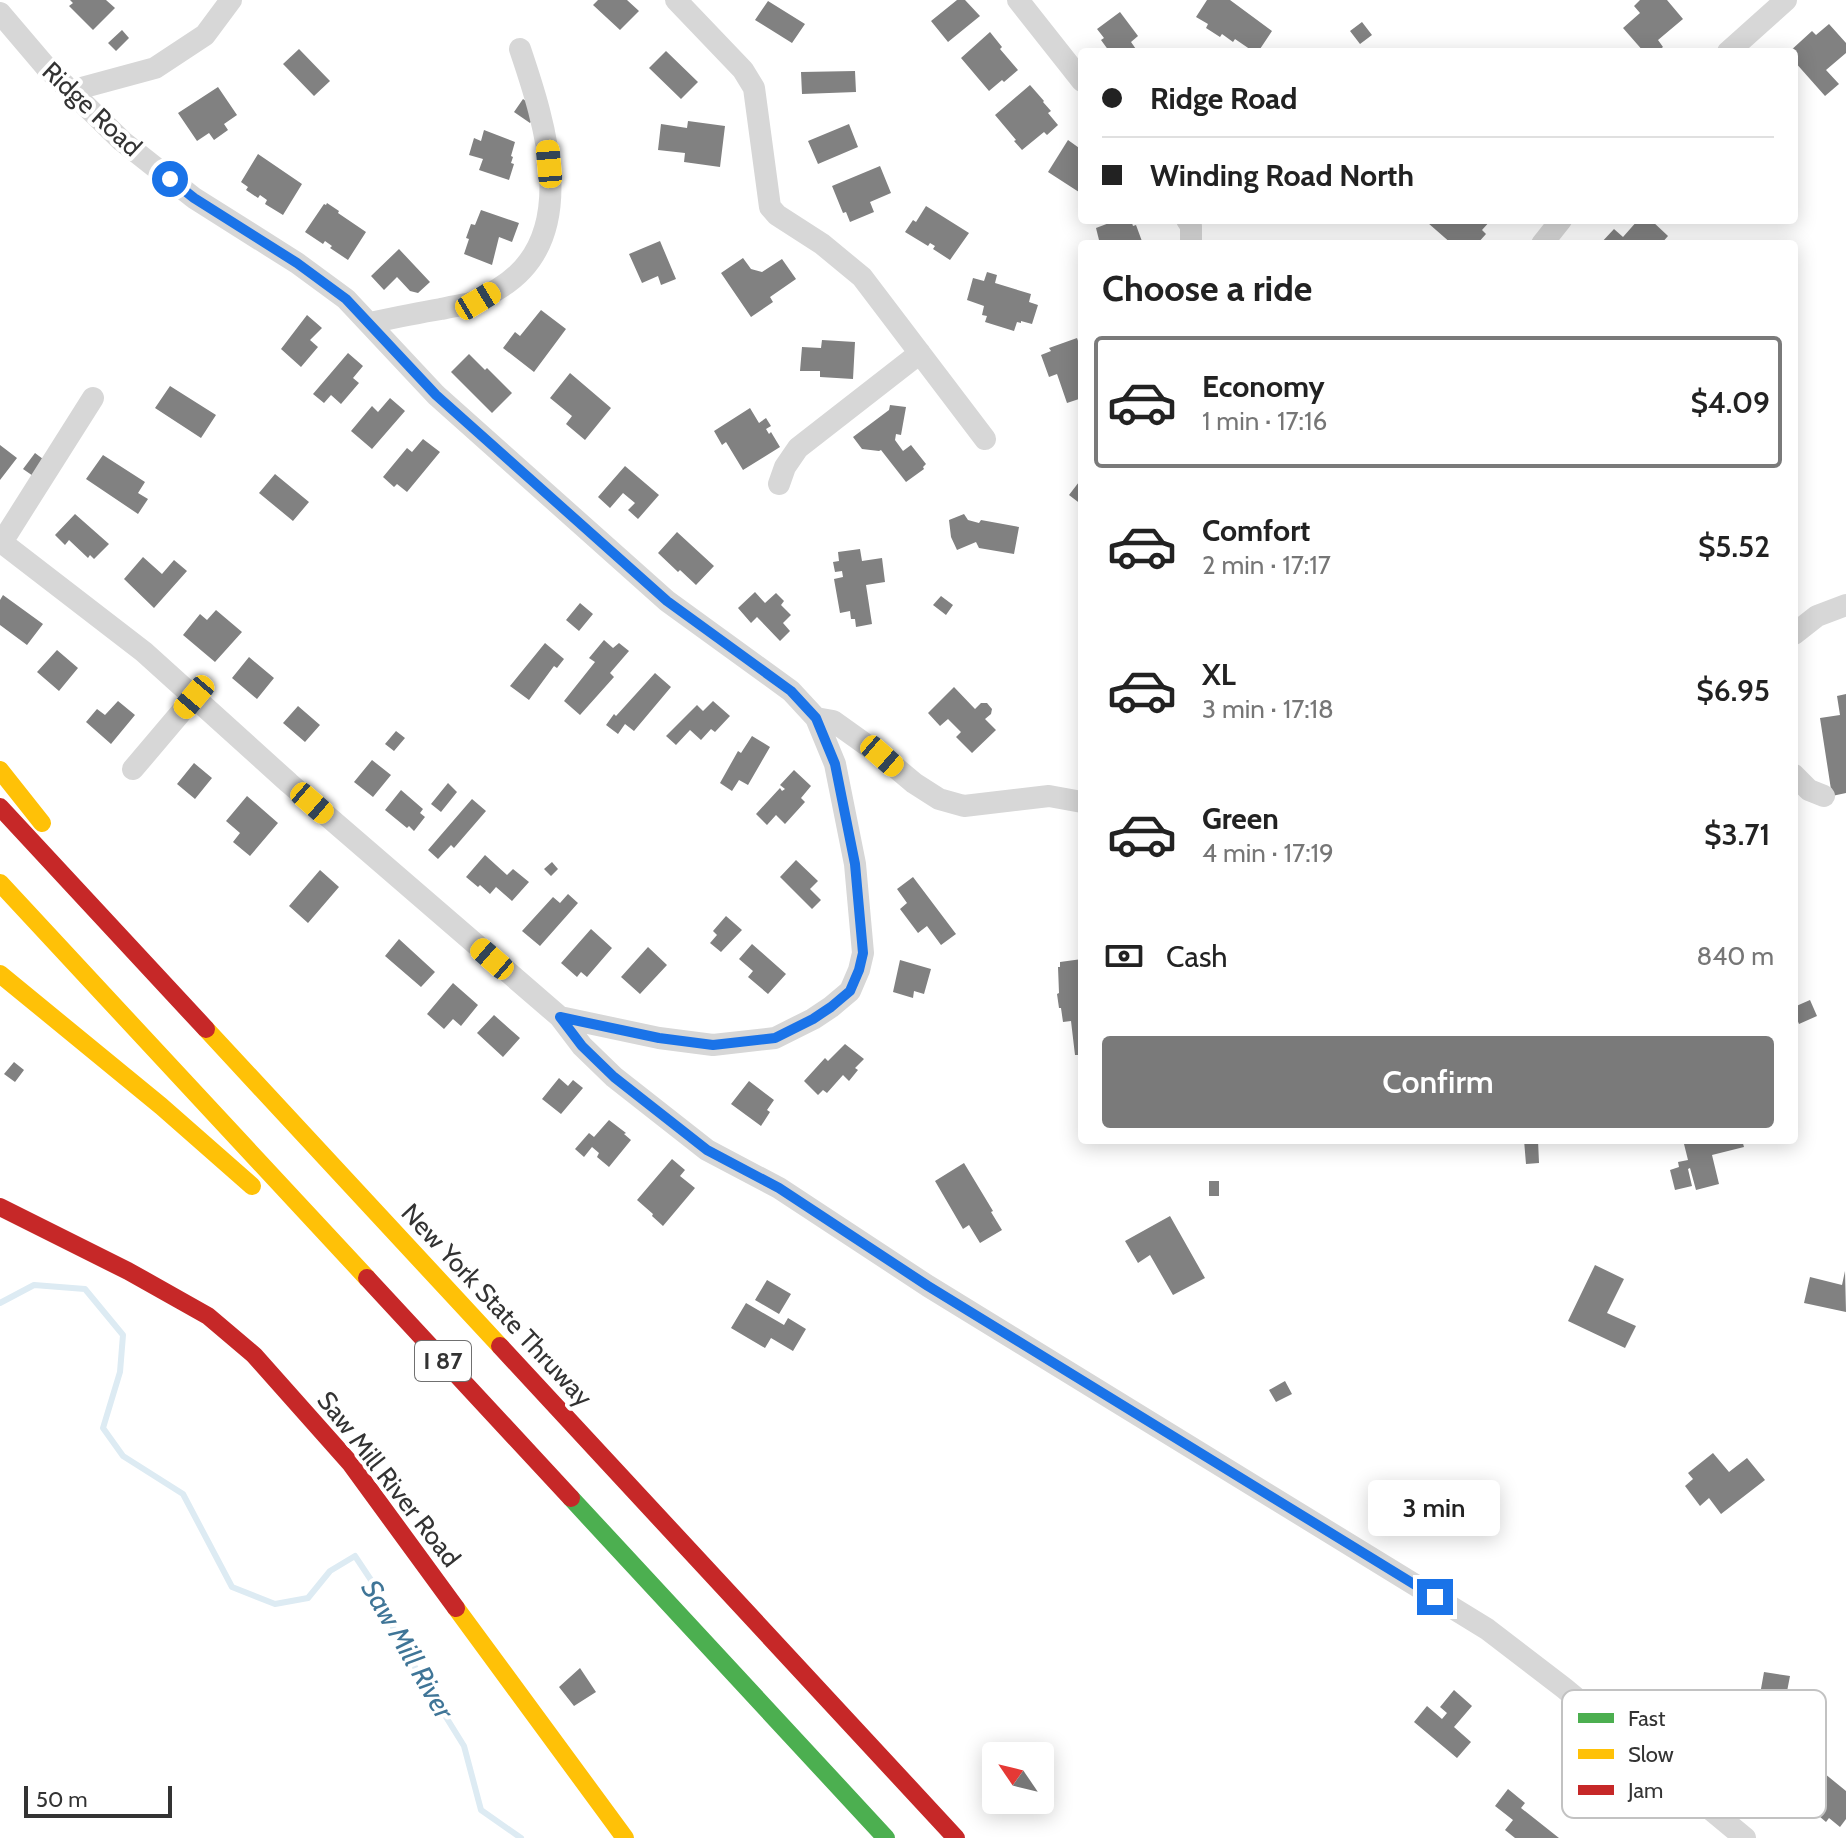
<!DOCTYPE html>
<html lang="en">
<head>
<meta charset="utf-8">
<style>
  body { margin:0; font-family:Cabin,sans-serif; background:#f2f2f2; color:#222; height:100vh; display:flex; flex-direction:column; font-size:30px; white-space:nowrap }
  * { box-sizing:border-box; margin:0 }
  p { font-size:26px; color:#767676 }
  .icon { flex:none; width:44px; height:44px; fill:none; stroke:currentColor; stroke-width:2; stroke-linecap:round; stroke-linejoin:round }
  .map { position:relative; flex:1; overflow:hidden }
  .side { position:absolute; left:1078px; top:240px; width:720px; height:904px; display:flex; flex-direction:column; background:#fff; border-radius:8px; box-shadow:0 4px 20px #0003 }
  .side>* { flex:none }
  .guide { position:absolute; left:1078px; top:48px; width:720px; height:176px; border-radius:8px; box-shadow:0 4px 20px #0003; display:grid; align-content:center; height:176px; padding:0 24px; background:#fff }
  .needle { width:52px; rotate:305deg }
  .fabs { position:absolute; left:982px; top:1742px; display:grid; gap:16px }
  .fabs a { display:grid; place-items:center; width:72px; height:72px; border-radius:8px; background:#fff; box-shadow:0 4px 20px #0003; font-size:40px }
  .scale { position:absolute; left:24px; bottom:20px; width:148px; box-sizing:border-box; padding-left:8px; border:4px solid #333; border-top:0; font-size:22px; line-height:28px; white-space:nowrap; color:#333; -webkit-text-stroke:6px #fff; paint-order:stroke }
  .end { position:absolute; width:36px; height:36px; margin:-18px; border:10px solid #1a73e8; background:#fff; box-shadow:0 0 0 4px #fff }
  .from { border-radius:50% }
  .bubble { position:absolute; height:56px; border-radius:8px; background:#fff; box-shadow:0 4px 20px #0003; font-size:26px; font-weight:600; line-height:56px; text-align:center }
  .car { position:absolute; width:24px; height:48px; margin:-24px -12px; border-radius:10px; box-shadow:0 0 6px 2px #0007; background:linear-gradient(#f5c518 24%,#345 0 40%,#f5c518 0 76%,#345 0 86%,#f5c518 0) }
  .guide b { display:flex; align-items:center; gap:28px; height:76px; font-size:30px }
  .guide b+b { border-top:2px solid #e0e0e0 }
  .guide i { width:20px; height:20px; background:#222 }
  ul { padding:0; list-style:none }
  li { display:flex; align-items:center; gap:24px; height:132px; margin:0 16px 12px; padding:0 8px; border:4px solid transparent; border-radius:8px }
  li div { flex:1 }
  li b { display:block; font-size:30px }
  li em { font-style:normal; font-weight:600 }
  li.current { border-color:#7a7a7a }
  li>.icon { width:72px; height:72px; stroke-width:1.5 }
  h2 { padding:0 24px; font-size:36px; line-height:96px }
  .pay { display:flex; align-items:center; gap:20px; height:88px; padding:0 24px; font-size:30px }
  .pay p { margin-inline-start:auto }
  .button { display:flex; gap:16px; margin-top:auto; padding:16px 24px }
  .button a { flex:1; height:92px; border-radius:8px; background:#7a7a7a; color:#fff; font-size:32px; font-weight:600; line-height:92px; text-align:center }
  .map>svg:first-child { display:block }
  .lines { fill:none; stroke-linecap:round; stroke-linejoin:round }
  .stream { stroke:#ddebf3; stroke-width:6 }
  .building { fill:#818181 }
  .street { stroke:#d7d7d7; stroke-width:22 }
  .fast { stroke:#4caf50; stroke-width:18 }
  .slow { stroke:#ffc107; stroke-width:18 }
  .jam { stroke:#c62828; stroke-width:18 }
  .route { stroke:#1a73e8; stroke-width:10 }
  .labels { text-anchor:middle; stroke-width:8; stroke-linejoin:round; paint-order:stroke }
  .shield { fill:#fff; stroke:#707070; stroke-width:2 }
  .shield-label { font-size:24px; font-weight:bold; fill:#333 }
  .street-label { font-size:26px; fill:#333; stroke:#fff }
  .water-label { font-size:28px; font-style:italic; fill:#3f7597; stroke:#fff }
  .key { fill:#fff; stroke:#c2c2c2; stroke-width:2 }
  .key-label { font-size:22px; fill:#333 }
</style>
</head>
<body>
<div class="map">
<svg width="1846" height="1838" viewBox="0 0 1846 1838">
  <rect width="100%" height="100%" fill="#fff"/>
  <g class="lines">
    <path class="stream" d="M0,1303L34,1285L85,1289L123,1335L120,1372L103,1428L123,1456L183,1494L232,1587L275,1604L308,1598L330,1571L355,1556L375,1586L400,1643L464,1746L481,1810L521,1838"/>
  </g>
  <path class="building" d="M70,0H106L115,8L93,30L69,6L73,3Z
    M598,0H627L639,11L620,30L593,5Z
    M957,0H965L980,16L948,42L931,21Z
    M1207,0H1230L1272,31L1258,52H1254L1235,39L1233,42L1222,34L1220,37L1206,28L1208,24L1196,17Z
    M1640,0H1667L1683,19L1658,40L1663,47L1657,52H1644L1623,28L1640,13L1634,6Z
    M768,1L805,24L792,43L755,20Z
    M1120,12L1138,36L1131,42L1138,52H1115L1113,49L1109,51L1101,40L1104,38L1097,29Z
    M1362,22L1372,35L1360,44L1350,31Z
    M1829,24L1846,43V53L1826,70L1839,84L1825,96L1794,61V52H1789L1812,31L1816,35Z
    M122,30L129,38L116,51L108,43Z
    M990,32L1002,47L1000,49L1018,70L1004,82L1002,80L989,91L961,58Z
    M299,49L330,81L314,96L283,64Z
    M666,51L698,82L681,99L649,68Z
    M855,71L856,92L802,94L801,72Z
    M1030,85L1044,101L1043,102L1051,111L1048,113L1058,125L1047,135L1044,132L1022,150L1014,141L1016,140L995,115Z
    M218,87L237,115L224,124L228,130L214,140L209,133L197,141L178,113Z
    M523,99L540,111L530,123L514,112Z
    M688,121L725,126L720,167L684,162L685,153L658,150L661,124L687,128Z
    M849,124L858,147L818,164L808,141Z
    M484,130L515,142L511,156L513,157L511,163L514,164L509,180L479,170L483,159L469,155L474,138L481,141Z
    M1068,140L1082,150V194L1048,172Z
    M258,154L302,184L283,215L265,204L267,200L260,195L258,198L246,190L248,187L241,182Z
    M880,166L891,193L870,202L874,212L850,222L846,212L843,213L832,186Z
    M327,203L339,211L338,213L366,232L348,260L330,248L332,246L325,241L323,244L305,232L324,204L326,205Z
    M926,206L969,233L950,260L933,249L935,246L930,243L928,246L905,232L913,220L916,222Z
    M481,210L519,223L512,242L499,237L492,265L464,254L469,239L466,238L471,224L475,225Z
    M1117,220H1131L1133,226L1136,225L1143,244H1100L1096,228Z
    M1430,220H1491L1482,230L1486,234L1477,244H1452L1428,223Z
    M1638,220H1651L1668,236L1661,244H1600L1614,229L1623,237Z
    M660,241L676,279L661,285L658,276L642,283L629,254Z
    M399,249L430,282L418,293L410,291L397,277L384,290L371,276Z
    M743,258L751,269L762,272L782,259L796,279L770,297L773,302L751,317L721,273Z
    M987,272L997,275L995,283L1031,294L1029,302L1038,305L1032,324L1021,321V323L1017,322L1014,331L985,322L987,316L982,315L984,306L967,300L973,278L984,281Z
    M541,310L566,329L534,372L503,348L515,332L520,336Z
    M307,315L322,328L310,340L318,347L301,367L281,349Z
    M1077,338L1082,352V398L1067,403L1057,374L1049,377L1041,355L1051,351L1049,348Z
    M822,340L855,342L853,379L820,377V371H800L802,347L821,348Z
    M348,353L363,366L353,378L359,383L341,404L331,395L324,403L313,394Z
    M469,354L485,370L487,368L512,393L492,413L451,372Z
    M570,373L611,408L585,440L566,424L572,416L550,398Z
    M170,386L216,415L201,438L155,408Z
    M390,398L405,411L372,449L351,431L372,406L378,412Z
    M890,405L906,407L901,435L896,434L895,440L903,451L911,445L926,464L923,467L924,469L906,482L881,450L879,451L862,449L853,437L889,410Z
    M750,408L759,423L766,418L771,426L766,429L769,434L771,432L780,447L743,470L726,442L722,445L714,431Z
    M423,439L440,452L407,492L397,484L394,487L383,477L407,448L412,452Z
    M0,445L17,458L0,480Z
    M35,453L47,462L36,478L23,469Z
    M103,455L145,482L138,493L148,499L138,514L86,479Z
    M625,466L659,495L638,519L628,510L635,503L623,493L610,508L598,497Z
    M275,474L309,502L293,521L259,493Z
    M1082,478V505L1069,495Z
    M75,514L109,544L94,559L90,555L88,558L69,540L65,545L55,535Z
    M964,514L968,520L979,523L981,520L1019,527L1014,554L979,548L976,542L957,550L951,537L949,520Z
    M677,532L714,566L696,585L680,570L678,572L658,553Z
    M860,549L862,561L882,558L885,582L866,585L872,624L856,627L855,619H851L850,611L840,613L834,579L843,577L842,571L835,572L833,562L839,561L838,552Z
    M143,557L162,574L174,560L187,571L154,608L124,579Z
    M755,592L765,603L776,593L784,601L781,605L791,615L783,623L790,631L780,641L757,617L751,623L738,608Z
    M3,595L43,624L27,645L0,625V600Z
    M941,596L953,605L946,615L933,605Z
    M580,603L593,614L579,631L566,620Z
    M216,610L242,632L215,662L183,635L200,614L207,620Z
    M604,640L613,648L619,643L629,651L610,673L614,677L580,715L564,701L595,662L589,658Z
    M545,643L564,659L557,668L554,666L529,700L510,686Z
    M57,650L78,668L59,691L37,672Z
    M249,657L274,678L257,699L232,678Z
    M655,673L671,687L634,731L625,724L618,734L606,725L614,714L616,716Z
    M954,687L975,709L981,703H987L992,709L991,714L985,719L996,730L972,753L956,737L961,732L948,719L940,726L928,713Z
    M1846,694V793L1832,796L1820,718L1840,715L1837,696Z
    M118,701L135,715L111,744L86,722L97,709L105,715Z
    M713,701L730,716L715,732L711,729L701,740L690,730L676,745L666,736L697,705L703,711Z
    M298,706L320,725L305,742L283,723Z
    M396,731L405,738L394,751L385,744Z
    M752,736L770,747L748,785L739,780L732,791L720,783L738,751L741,753Z
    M372,760L391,775L373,797L354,782Z
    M194,763L212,778L195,799L177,784Z
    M794,770L811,786L801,798L805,802L785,824L776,815L767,825L756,814L780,788L782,791L785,789L780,785Z
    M448,783L457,792L441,812L431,804Z
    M401,790L423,809L420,813L425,817L414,831L409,826L407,828L385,810Z
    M247,796L278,823L250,856L233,842L240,833L226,821Z
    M472,799L486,811L454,848L451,845L438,859L428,850Z
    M485,855L507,875L513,869L529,882L512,901L496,887L490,894L480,885L478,887L466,877Z
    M796,860L818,881L810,889L821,900L812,909L780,877Z
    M552,862L558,869L551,876L544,869Z
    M320,870L339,887L308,923L289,906Z
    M913,877L956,934L941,945L927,926L918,933L900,909L907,903L897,889Z
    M568,894L578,903L540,946L522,931L553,897L560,903Z
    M726,916L742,930L721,952L710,943L717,935L713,931Z
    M591,929L612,948L587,977L581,972L577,977L561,963Z
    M399,939L435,972L421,987L385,956Z
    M752,944L786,974L768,994L748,977L753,971L739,959Z
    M648,947L667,965L640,994L621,977Z
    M1082,959V1055H1075L1071,1021L1063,1022L1061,1008H1059L1057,994L1059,993L1058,967H1060V962Z
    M900,960L931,969L924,994L914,991L913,998L893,992Z
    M453,983L478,1005L461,1026L453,1019L444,1029L427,1014Z
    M1810,1000L1817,1016L1799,1024L1794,1012V1007Z
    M494,1015L520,1038L503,1057L477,1033Z
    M845,1044L864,1059L855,1068L858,1070L849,1081L843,1075L827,1093L823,1090L818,1095L804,1081L825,1058L828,1061Z
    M14,1062L24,1070L15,1082L4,1074Z
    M559,1078L568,1086L573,1080L583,1088L561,1114L542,1099Z
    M749,1081L774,1100L767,1110L770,1112L761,1126L731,1104Z
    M609,1120L626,1133L624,1134L631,1140L609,1167L597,1157L599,1153L592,1147L584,1157L575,1149L589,1133L594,1137Z
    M1524,1140H1538L1539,1163L1526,1164Z
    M1683,1140H1742L1744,1147L1712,1155L1719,1184L1696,1190L1690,1168L1688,1169L1692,1186L1675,1190L1670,1170L1679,1167L1678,1162L1688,1160Z
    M672,1159L685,1170L680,1176L695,1188L663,1226L652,1216L653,1214L637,1200Z
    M964,1163L993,1211L991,1212L1002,1230L980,1243L969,1225L963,1229L935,1181Z
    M1209,1181H1219V1196H1209Z
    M1170,1216L1205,1278L1173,1295L1150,1255L1138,1263L1125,1241Z
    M1595,1265L1624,1279L1607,1313L1636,1326L1625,1348L1568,1321Z
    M1845,1271L1846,1312L1804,1303L1810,1277L1842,1285Z
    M767,1280L791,1294L779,1314L755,1300Z
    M746,1303L784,1325L788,1318L806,1329L793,1351L771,1338L765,1348L731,1328Z
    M1285,1381L1292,1394L1276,1402L1269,1390Z
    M1713,1453L1729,1472L1747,1458L1765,1480L1721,1514L1709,1498L1700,1506L1685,1486L1693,1479L1688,1473Z
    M580,1668L596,1692L574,1706L559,1687Z
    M1764,1672L1790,1676L1778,1738L1724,1728L1730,1695L1759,1700Z
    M1454,1690L1472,1706L1454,1727L1471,1742L1457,1758L1414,1722L1427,1706L1442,1719L1447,1713L1440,1707Z
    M1819,1769L1846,1791V1819L1840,1827L1829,1818L1826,1822L1812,1810L1814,1806L1799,1794Z
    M1508,1789L1525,1803L1521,1808L1559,1838H1515L1505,1830L1513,1820L1495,1806Z"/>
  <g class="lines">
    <path class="street" d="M676,0L743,70L754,88L770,207L777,215L822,244L862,277L985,439
      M1018,0L1082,81
      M0,13L46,67L122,141L194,198L297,263L346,299L436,395L667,601L791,691L816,718L835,764L855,864L863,953L859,970L850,991L831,1007L813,1019L775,1038L713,1045L659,1038L560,1017
      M1728,52L1786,0
      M70,91L155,68L205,35L231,0
      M1187,220L1191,226V244
      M1542,244L1561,220
      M370,323C393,318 417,313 441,309C453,306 466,305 477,301C484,298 492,293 498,289C583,239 545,123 520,49
      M779,484L785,467L798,448L920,353
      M0,541L144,652L289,783L560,1017L582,1046L614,1077L707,1150L779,1188L928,1286L1487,1629L1564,1688L1745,1838
      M2,542L93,398
      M1794,634L1817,616L1846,605
      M816,718L833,721L882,756L914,783L939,799L964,806L1049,796L1082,802
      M133,769L194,697
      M1794,775L1809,790L1824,796"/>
    <path class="fast" d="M571,1498L886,1838"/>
    <path class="slow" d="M0,770L42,823
      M0,883L367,1278
      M0,974L161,1106L252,1186
      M206,1029L500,1346
      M456,1608L625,1838"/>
    <path class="jam" d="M0,807L206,1029
      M0,1207L128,1271L208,1316L254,1355L350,1463L456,1608
      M367,1278L571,1498
      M500,1346L956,1838"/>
  </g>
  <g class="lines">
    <path class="route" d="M170,179L194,198L297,263L346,299L436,395L667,601L791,691L816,718L835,764L855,864L863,953L859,970L850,991L831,1007L813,1019L775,1038L713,1045L659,1038L560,1017L582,1046L614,1077L707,1150L779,1188L928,1286L1435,1597"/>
  </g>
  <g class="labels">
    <rect class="shield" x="415" y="1341" width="56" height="40" rx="6"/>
    <g class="shield-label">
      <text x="443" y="1369">I 87</text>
    </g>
    <g class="street-label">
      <text transform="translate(92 109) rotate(43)" y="9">Ridge Road</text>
      <text transform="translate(497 1305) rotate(47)" y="9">New York State Thruway</text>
      <text transform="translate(389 1479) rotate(52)" y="9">Saw Mill River Road</text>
    </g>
    <g class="water-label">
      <text transform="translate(408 1649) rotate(60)" y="10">Saw Mill River</text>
    </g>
  </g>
  <rect x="1562" y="1690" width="264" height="128" rx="12" class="key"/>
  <rect x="1578" y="1713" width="36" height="10" fill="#4caf50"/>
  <rect x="1578" y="1749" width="36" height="10" fill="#ffc107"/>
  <rect x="1578" y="1785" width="36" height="10" fill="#c62828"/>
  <g class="key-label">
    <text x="1628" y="1726">Fast</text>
    <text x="1628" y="1762">Slow</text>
    <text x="1628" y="1798">Jam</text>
  </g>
</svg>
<div class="fabs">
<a><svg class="needle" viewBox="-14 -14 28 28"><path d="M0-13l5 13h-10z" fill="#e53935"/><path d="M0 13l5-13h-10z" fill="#767676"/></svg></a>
</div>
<div class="scale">50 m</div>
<i class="end from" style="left:170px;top:179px"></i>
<i class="end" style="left:1435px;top:1597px"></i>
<div class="bubble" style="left:1368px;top:1480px;width:132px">3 min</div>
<i class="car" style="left:549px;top:164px;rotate:355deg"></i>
<i class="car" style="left:478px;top:301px;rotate:59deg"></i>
<i class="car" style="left:194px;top:697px;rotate:220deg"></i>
<i class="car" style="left:882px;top:756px;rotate:131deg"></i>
<i class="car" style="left:312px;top:803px;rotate:131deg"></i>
<i class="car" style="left:492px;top:959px;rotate:311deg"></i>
<div class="guide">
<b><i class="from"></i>Ridge Road</b>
<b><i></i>Winding Road North</b>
</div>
<section class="side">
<h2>Choose a ride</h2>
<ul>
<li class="current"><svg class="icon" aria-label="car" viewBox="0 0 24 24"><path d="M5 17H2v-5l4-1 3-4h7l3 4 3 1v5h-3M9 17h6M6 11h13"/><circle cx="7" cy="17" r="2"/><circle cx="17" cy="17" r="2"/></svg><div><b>Economy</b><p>1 min · 17:16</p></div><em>$4.09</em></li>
<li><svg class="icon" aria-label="car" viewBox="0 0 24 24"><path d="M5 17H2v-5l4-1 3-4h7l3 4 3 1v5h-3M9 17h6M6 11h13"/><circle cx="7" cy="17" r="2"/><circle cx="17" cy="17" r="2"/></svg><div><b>Comfort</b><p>2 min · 17:17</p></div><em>$5.52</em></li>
<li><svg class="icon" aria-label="car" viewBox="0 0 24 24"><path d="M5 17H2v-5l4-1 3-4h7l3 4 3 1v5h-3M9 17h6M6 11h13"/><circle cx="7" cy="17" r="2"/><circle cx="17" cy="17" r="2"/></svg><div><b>XL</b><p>3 min · 17:18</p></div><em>$6.95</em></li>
<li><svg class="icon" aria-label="car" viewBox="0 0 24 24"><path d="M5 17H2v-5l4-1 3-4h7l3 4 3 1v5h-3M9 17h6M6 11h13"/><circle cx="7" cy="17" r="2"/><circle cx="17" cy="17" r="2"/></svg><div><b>Green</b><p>4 min · 17:19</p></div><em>$3.71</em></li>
</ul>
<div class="pay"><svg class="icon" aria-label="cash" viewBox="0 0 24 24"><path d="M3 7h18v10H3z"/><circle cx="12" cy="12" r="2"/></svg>Cash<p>840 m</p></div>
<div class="button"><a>Confirm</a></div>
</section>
</div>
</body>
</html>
